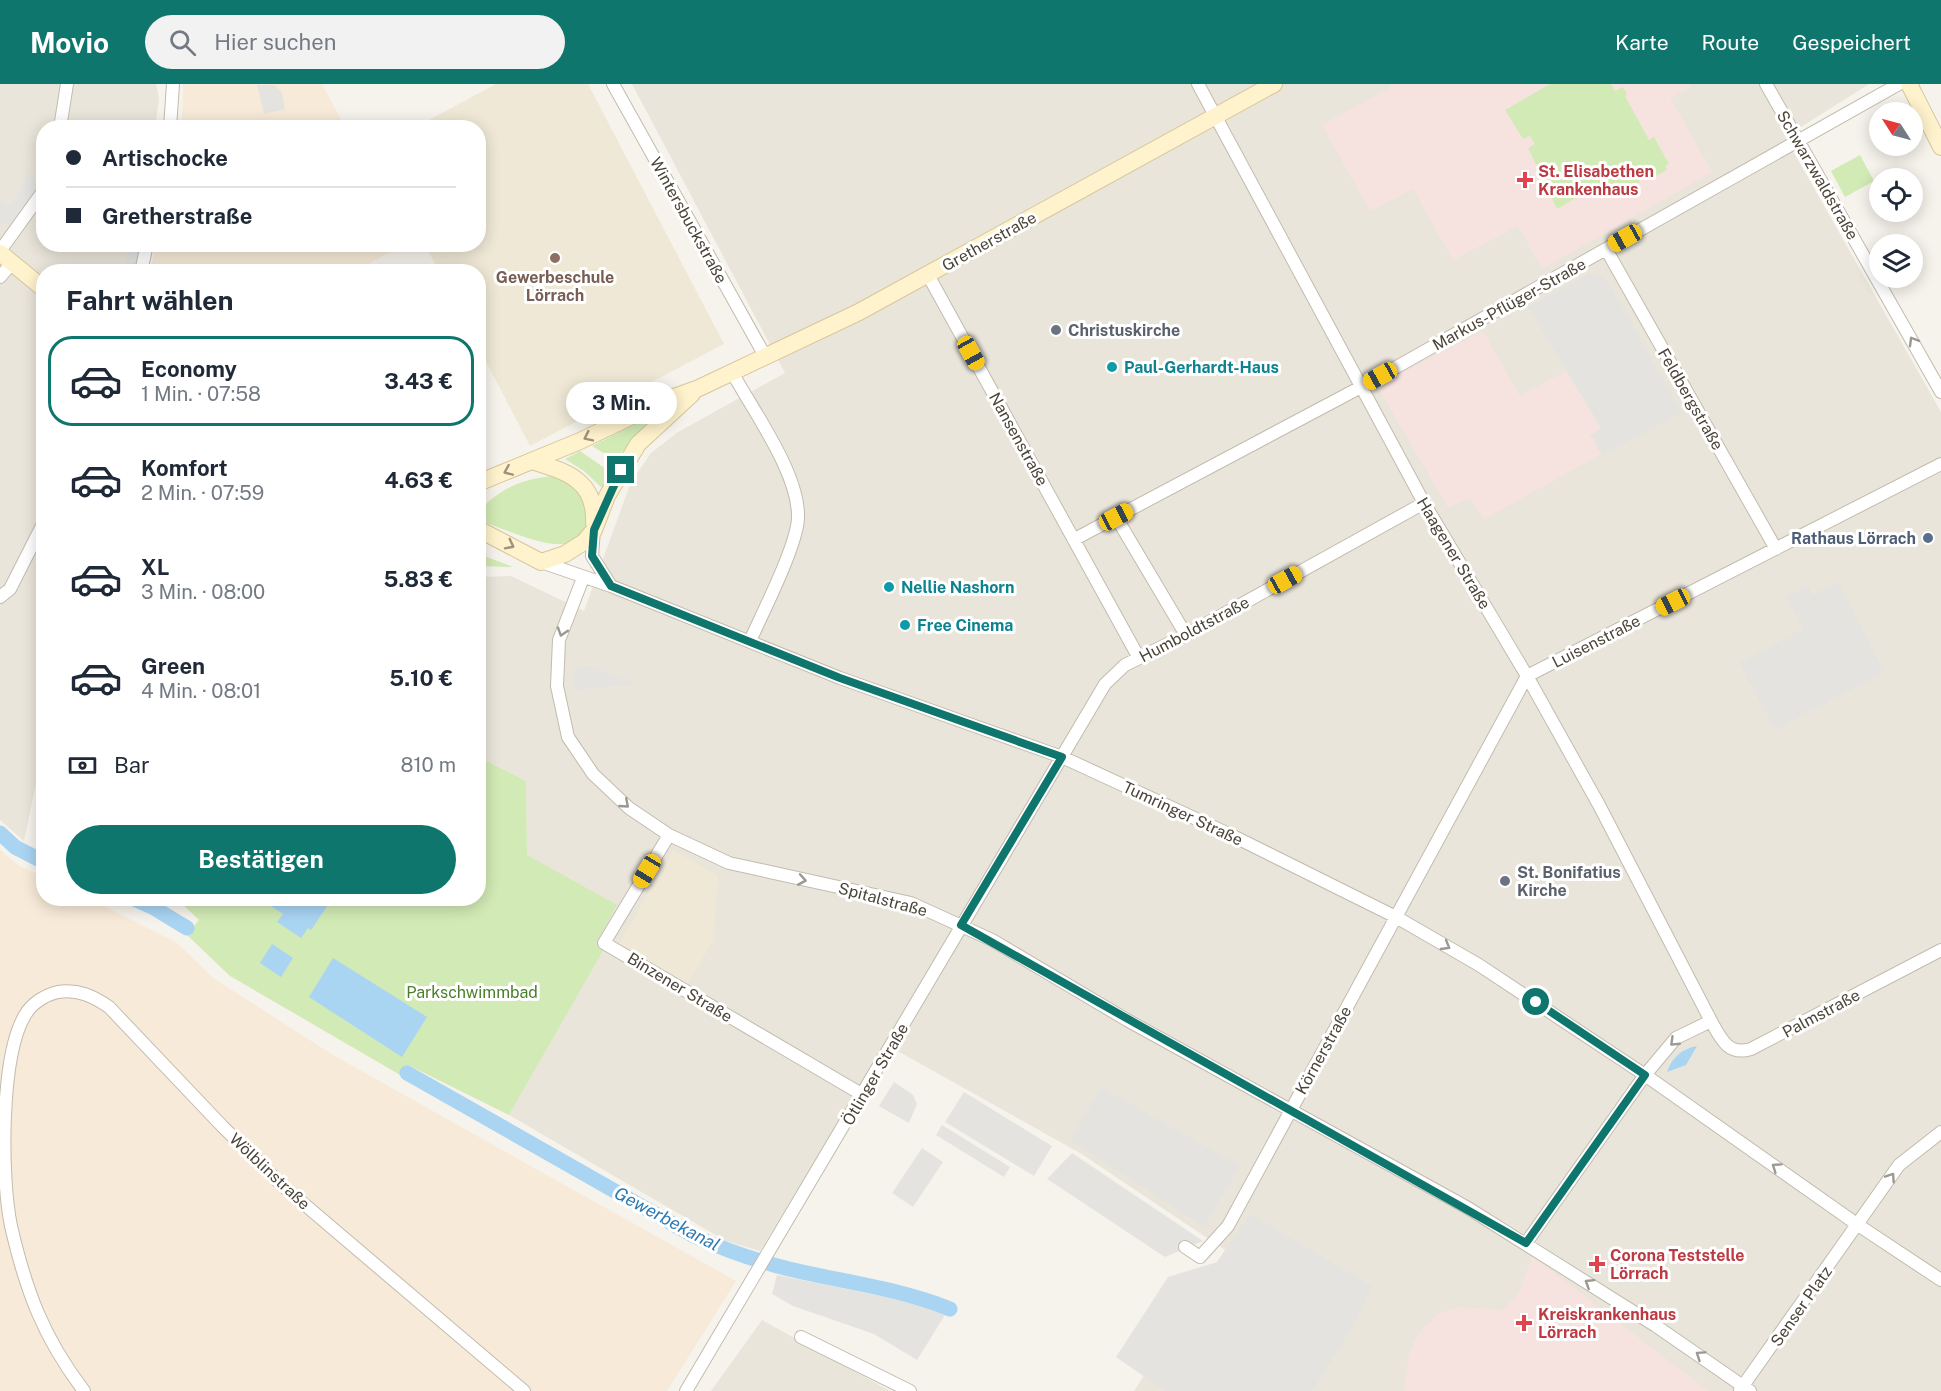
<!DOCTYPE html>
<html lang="de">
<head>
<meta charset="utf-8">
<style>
  body { margin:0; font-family:"Public Sans",sans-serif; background:#f2f2f3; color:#1f2937; height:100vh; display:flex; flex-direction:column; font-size:22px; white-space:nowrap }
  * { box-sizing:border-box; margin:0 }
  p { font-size:20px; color:#747a83 }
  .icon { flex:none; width:33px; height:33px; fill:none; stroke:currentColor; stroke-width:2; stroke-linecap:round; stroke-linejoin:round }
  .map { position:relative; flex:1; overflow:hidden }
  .details { position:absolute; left:36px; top:180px; width:450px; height:642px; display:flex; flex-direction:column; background:#fff; border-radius:24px; box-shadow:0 3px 15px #0003 }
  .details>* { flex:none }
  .top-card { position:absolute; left:36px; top:36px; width:450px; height:132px; border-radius:24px; box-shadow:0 3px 15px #0003; display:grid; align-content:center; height:132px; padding:0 30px; background:#fff }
  .needle { width:39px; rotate:306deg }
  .buttons { position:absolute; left:1869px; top:18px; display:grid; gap:12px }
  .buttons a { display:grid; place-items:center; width:54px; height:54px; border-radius:50%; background:#fff; box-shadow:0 3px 15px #0003; font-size:30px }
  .end { position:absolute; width:27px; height:27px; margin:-14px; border:8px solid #0f766e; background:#fff; box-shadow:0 0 0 3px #fff }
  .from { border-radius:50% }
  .bubble { position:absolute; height:42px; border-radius:21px; background:#fff; box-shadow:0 3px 15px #0003; font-size:20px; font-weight:700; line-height:42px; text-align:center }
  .car { position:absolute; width:18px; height:36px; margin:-18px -9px; border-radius:8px; box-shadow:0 0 4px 2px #0007; background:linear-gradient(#f5c518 24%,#345 0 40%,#f5c518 0 76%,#345 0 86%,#f5c518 0) }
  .top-card b { display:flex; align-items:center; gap:21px; height:57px; font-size:22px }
  .top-card b+b { border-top:2px solid #e0e1e3 }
  .top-card i { width:15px; height:15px; background:#1f2937 }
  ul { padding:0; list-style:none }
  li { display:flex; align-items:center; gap:18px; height:90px; margin:0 12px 9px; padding:0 18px; border:3px solid transparent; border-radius:24px }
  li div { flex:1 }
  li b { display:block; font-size:22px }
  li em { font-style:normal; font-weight:700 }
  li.selected { border-color:#0f766e }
  li>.icon { width:54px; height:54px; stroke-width:1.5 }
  h2 { padding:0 30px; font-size:27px; line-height:72px }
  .pay { display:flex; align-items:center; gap:15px; height:66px; padding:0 30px; font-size:22px }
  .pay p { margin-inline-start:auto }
  .primary-button { display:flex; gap:12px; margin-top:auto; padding:12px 30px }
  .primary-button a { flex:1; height:69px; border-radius:36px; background:#0f766e; color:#fff; font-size:24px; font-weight:700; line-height:69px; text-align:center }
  header { display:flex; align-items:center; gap:36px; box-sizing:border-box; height:84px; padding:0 30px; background:#0f766e; color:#fff }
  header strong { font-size:28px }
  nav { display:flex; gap:33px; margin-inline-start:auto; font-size:21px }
  .search { width:420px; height:54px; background:#f2f2f3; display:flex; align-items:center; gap:15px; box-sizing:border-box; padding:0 21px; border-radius:33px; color:#747a83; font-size:22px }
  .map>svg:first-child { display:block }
  .residential { fill:#eae5da }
  .commercial { fill:#f7ead8 }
  .education { fill:#efe8d6 }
  .medical { fill:#f6e3e0 }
  .green { fill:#d2eab5 }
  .parking { fill:#e5e3e0 }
  .water { fill:#a9d4f2 }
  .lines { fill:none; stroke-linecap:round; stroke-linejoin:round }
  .canal { stroke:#a9d4f2; stroke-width:15 }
  .street-casing { stroke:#c2bbae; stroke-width:14 }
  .secondary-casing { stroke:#d6c79b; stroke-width:18 }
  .street { stroke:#fff; stroke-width:12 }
  .secondary { stroke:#fff3cd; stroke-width:16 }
  .oneway { stroke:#9c9892 }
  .oneway2 { stroke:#9c937c }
  .route { stroke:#0f766e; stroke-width:8 }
  .health-dot { fill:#e0444e; stroke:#fff; stroke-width:2 }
  .education-dot { fill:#8d6e63; stroke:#fff; stroke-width:2 }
  .worship-dot { fill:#6b7280; stroke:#fff; stroke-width:2 }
  .culture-dot { fill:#0f9aa8; stroke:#fff; stroke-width:2 }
  .service-dot { fill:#5c6f8a; stroke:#fff; stroke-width:2 }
  .labels { text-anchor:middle; stroke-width:6; stroke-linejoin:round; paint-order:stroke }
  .health-label { font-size:16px; font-weight:bold; fill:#be3a42; stroke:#fff; text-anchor:start }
  .street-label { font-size:16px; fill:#4b4439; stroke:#fff }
  .education-label { font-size:16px; font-weight:bold; fill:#785e54; stroke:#fff }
  .worship-label { font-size:16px; font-weight:bold; fill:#5b616d; stroke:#fff; text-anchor:start }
  .culture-label { font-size:16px; font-weight:bold; fill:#0d838f; stroke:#fff; text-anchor:start }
  .service-label { font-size:16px; font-weight:bold; fill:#4e5e75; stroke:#fff; text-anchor:end }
  .park-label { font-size:16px; fill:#4a7f2a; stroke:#fff }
  .water-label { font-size:18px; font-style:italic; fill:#2e7ab2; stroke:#fff }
</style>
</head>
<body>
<header>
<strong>Movio</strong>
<div class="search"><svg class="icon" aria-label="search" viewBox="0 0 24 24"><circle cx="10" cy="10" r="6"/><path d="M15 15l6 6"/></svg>Hier suchen</div>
<nav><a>Karte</a><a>Route</a><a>Gespeichert</a></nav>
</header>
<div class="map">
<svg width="1941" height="1307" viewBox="0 0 1941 1307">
  <rect width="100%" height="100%" fill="#f6f3ec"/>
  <path class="residential" d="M0,0H156L159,15L155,43L44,44V160L132,161L126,187L44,188V661L24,757L0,736Z
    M632,0H1869L1785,53L1941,328V1307H1134L1225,1166L1080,1069L885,960L760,1167L726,1157L509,1031L603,865L595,860L527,771L526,697L479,673L478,493L511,492L584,527L631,398L651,369L678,348L785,289Z
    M762,1236L890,1307H711Z"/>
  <path class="commercial" d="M183,0H322L345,43L182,44Z
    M156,161V160L404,161L355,187H150Z
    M0,766L18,781L43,793L44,814L90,815L177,859L213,894L333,971L736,1197L667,1307H0Z"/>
  <path class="education" d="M496,0H588L724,260L530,362L479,264L478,188L439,187L425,161L478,160V44H414Z
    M673,766L718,792L713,857L686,901L619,860Z"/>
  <path class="medical" d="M1390,0H1689L1691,3L1670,14L1712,88L1542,185L1518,142L1453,176L1413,105L1370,127L1322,41L1391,3Z
    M1483,247L1520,312L1566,287L1601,344L1590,351L1601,370L1484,435L1470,414L1448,424L1377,302Z
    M1532,1172L1708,1307H1404L1409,1270L1418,1249L1440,1229L1459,1223L1503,1226L1519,1209Z"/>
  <path class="green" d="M1550,0H1611L1615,7L1623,3L1627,10L1625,12L1649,56L1654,53L1669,80L1665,82L1667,86L1656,92L1652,85L1637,93L1640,98L1608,111L1601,100L1557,125L1528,64L1535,60L1530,52L1523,55L1505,26Z
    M1860,71L1874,97L1845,113L1831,87Z
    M633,298L650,306L601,330C606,308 611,301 633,298Z
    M665,325L639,348L615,376L592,362Z
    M580,367L609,387L602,404L584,387L565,375Z
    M552,392C559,396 570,399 576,405C593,422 592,455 565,460C544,463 502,444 481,437L479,427C499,405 522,395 552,392Z
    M479,470L513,483L479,482Z
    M479,673L526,697L527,771L617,821L596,859L604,865L509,1031L410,982L402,992L230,892L187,851L199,836L177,815L478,814Z"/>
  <path class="parking" d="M257,1H275L282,9L285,25L264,30Z
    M27,89L43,101L25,134L19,130L10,141L0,139V116L8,122L18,109Z
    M130,161H147L141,187L124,188Z
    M1588,190L1601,192L1612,204L1682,329L1602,371L1591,351L1602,345L1528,223Z
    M1838,498L1885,588L1775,646L1739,579L1803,545L1786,512L1808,501L1813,511Z
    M586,581L635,600L575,606L573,588Z
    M894,998L913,1011L917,1020L909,1039L879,1022Z
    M1101,1003L1240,1082L1204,1143L1070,1056Z
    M964,1008L1052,1062L1034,1092L945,1038Z
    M942,1041L1010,1083L1004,1093L936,1051Z
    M922,1064L943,1078L913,1123L892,1109Z
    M1072,1069L1203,1157L1165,1173L1047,1095Z
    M1250,1130L1372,1202L1353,1243L1312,1307H1165L1116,1273L1168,1193L1217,1178Z
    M777,1191L871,1210L920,1221L945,1231L917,1276L874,1250L793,1222L772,1210Z"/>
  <path class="water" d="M260,815H332L311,846L308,844L301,854L277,838L283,830Z
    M272,860L293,874L281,893L260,879Z
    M333,874L427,933L402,973L309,913Z
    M1697,962L1686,981L1667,988C1672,973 1682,965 1697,962Z"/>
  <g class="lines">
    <path class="canal" d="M0,749L15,763L44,778
      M132,814L154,824L187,844
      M407,989L694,1152C725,1166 757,1177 789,1185C843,1198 898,1204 950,1225"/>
    <g class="street-casing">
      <path id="street" d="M613,0L765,272
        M1198,0L1424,419L1527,592L1599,721L1711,937C1721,955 1728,972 1751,965L1941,866
        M1766,0L1941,308
        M60,44L67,0
        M170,44L173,0
        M1606,165L1776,465
        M0,167L44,106
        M141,188L147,160
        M928,191L1139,574
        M0,193L12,179
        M732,288C753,327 799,389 798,433C798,460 762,530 750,557
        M1116,433L1361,303L1899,0
        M594,446L592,472L611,502
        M1075,455L1116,433L1186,551
        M541,478L611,502L840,594L1062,673L1231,751L1396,833L1479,881L1645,991L1858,1141L1941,1196
        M583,494L559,556L557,602L568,653L593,690L629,724L669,751L729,779L911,819L992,856L1127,936L1468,1124L1656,1242L1750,1307
        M0,513L10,505L44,438
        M669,751L604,859L863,1011
        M1526,1159L1645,991L1676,954L1711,937
        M1185,1163L1200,1173L1228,1142L1527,592L1941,380
        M801,1253L910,1307
        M1740,1306L1899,1081L1941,1048
        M84,1307C43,1253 26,1207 11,1142C1,1094 0,973 25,931C32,919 45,911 58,908C78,905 93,912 109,923L223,1043L284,1103L524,1307
        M686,1307L1105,600L1125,581L1186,551L1424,419"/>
    </g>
    <g class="secondary-casing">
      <path id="secondary" d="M1909,0L1941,63
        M0,169L44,205
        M532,377C567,388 596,396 594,439
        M478,399L580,357L663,317L699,304L859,228L1274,0
        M478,445L541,478L565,470L584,458L594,446L607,412L638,360L692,310"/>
    </g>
    <use href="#street" class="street"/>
    <use href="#secondary" class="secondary"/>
  </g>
  <defs><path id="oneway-chevron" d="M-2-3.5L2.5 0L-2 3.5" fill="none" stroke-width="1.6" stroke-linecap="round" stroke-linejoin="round" transform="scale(1.5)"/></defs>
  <g class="oneway">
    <use href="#oneway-chevron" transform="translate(1913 257) rotate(-120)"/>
    <use href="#oneway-chevron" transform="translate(562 548) rotate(108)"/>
    <use href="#oneway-chevron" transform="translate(625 720) rotate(41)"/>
    <use href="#oneway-chevron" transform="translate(802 796) rotate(10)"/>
    <use href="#oneway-chevron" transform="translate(1446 862) rotate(30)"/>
    <use href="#oneway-chevron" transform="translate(1674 958) rotate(136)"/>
    <use href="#oneway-chevron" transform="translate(1776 1083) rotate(-145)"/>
    <use href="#oneway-chevron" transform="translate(1891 1093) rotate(-56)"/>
    <use href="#oneway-chevron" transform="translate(1589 1199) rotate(-148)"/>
    <use href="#oneway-chevron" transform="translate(1700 1271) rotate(-146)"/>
  </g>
  <g class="oneway2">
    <use href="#oneway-chevron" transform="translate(588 353) rotate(154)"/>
    <use href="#oneway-chevron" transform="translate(508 387) rotate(157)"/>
    <use href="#oneway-chevron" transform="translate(510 461) rotate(27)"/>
  </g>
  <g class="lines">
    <path class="route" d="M621,386L594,446L592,472L611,502L840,594L1062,673L961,841L1526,1159L1645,991L1536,918"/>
  </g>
  <g class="health-dot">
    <path d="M1522 87h6v6h6v6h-6v6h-6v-6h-6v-6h6z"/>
    <path d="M1594 1171h6v6h6v6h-6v6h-6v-6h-6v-6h6z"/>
    <path d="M1521 1230h6v6h6v6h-6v6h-6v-6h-6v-6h6z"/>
  </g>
  <circle class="education-dot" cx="555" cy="174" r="6"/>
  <g class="worship-dot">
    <circle cx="1056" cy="246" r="6"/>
    <circle cx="1505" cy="797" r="6"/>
  </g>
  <g class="culture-dot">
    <circle cx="1112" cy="283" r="6"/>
    <circle cx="889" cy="503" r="6"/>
    <circle cx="905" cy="541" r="6"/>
  </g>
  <circle class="service-dot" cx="1928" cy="454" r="6"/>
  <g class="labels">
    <g class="health-label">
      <text x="1538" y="93">St. Elisabethen<tspan x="1538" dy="18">Krankenhaus</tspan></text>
      <text x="1610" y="1177">Corona Teststelle<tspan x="1610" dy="18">Lörrach</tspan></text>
      <text x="1538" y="1236">Kreiskrankenhaus<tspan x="1538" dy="18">Lörrach</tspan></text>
    </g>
    <g class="street-label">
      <text transform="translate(1818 91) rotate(60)" y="6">Schwarzwaldstraße</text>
      <text transform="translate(689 136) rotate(61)" y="6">Wintersbuckstraße</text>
      <text transform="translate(989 157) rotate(-29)" y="6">Gretherstraße</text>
      <text transform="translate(1509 220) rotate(-29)" y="6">Markus-Pflüger-Straße</text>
      <text transform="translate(1691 315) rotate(60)" y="6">Feldbergstraße</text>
      <text transform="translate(1019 355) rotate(61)" y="6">Nansenstraße</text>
      <text transform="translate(1454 469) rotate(59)" y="6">Haagener Straße</text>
      <text transform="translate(1194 545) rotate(-28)" y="6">Humboldtstraße</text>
      <text transform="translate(1596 557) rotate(-27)" y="6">Luisenstraße</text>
      <text transform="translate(1183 729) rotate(25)" y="6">Tumringer Straße</text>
      <text transform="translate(883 815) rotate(15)" y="6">Spitalstraße</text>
      <text transform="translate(680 903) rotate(31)" y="6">Binzener Straße</text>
      <text transform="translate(1821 929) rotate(-28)" y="6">Palmstraße</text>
      <text transform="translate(1323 966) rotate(-61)" y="6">Körnerstraße</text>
      <text transform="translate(875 990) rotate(-60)" y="6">Ötlinger Straße</text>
      <text transform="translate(270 1087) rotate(43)" y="6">Wölblinstraße</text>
      <text transform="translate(1801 1222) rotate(-55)" y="6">Senser Platz</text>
    </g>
    <g class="education-label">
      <text x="555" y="199">Gewerbeschule<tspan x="555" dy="18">Lörrach</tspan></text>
    </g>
    <g class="worship-label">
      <text x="1068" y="252">Christuskirche</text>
      <text x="1517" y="794">St. Bonifatius<tspan x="1517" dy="18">Kirche</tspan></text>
    </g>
    <g class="culture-label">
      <text x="1124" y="289">Paul-Gerhardt-Haus</text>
      <text x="901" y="509">Nellie Nashorn</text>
      <text x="917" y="547">Free Cinema</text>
    </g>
    <g class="service-label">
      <text x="1916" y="460">Rathaus Lörrach</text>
    </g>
    <g class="park-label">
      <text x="472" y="914">Parkschwimmbad</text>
    </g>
    <g class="water-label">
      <text transform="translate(667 1135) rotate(28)" y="6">Gewerbekanal</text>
    </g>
  </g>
</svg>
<div class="buttons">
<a><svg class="needle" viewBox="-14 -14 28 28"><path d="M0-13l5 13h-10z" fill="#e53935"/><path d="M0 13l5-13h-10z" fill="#747a83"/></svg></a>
<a><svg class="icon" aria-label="locate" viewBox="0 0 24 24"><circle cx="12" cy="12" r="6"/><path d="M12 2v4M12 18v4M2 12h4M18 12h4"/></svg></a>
<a><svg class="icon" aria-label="layers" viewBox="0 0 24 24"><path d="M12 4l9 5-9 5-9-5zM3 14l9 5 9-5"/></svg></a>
</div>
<i class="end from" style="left:1536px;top:918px"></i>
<i class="end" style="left:621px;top:386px"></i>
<div class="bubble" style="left:566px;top:298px;width:111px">3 Min.</div>
<i class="car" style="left:1625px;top:154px;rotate:241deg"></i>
<i class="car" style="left:971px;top:269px;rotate:151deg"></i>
<i class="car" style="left:1380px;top:292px;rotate:241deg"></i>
<i class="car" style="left:1116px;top:433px;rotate:62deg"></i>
<i class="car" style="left:1285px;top:496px;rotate:61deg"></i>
<i class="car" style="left:1673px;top:518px;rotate:243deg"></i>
<i class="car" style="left:647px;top:787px;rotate:211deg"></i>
<div class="top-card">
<b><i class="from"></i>Artischocke</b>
<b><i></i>Gretherstraße</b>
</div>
<section class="details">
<h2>Fahrt wählen</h2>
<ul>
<li class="selected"><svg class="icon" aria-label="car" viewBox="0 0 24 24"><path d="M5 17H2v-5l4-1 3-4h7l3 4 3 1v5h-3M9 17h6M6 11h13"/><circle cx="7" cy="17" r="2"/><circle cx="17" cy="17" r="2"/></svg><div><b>Economy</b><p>1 Min. · 07:58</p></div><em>3.43 €</em></li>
<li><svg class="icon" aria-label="car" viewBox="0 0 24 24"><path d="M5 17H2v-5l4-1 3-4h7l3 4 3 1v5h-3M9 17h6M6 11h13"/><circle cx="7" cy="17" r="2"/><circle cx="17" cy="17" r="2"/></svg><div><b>Komfort</b><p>2 Min. · 07:59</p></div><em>4.63 €</em></li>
<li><svg class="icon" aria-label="car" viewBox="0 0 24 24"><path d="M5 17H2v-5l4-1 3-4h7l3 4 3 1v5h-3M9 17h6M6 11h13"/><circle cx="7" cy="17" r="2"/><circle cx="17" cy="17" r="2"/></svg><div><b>XL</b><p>3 Min. · 08:00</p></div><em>5.83 €</em></li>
<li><svg class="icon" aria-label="car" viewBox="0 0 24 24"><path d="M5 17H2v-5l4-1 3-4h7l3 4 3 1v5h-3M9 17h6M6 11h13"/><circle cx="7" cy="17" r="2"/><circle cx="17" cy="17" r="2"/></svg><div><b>Green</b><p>4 Min. · 08:01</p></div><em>5.10 €</em></li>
</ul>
<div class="pay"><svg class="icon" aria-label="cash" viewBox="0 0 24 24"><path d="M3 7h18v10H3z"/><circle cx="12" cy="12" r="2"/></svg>Bar<p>810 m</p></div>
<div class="primary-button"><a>Bestätigen</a></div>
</section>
</div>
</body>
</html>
